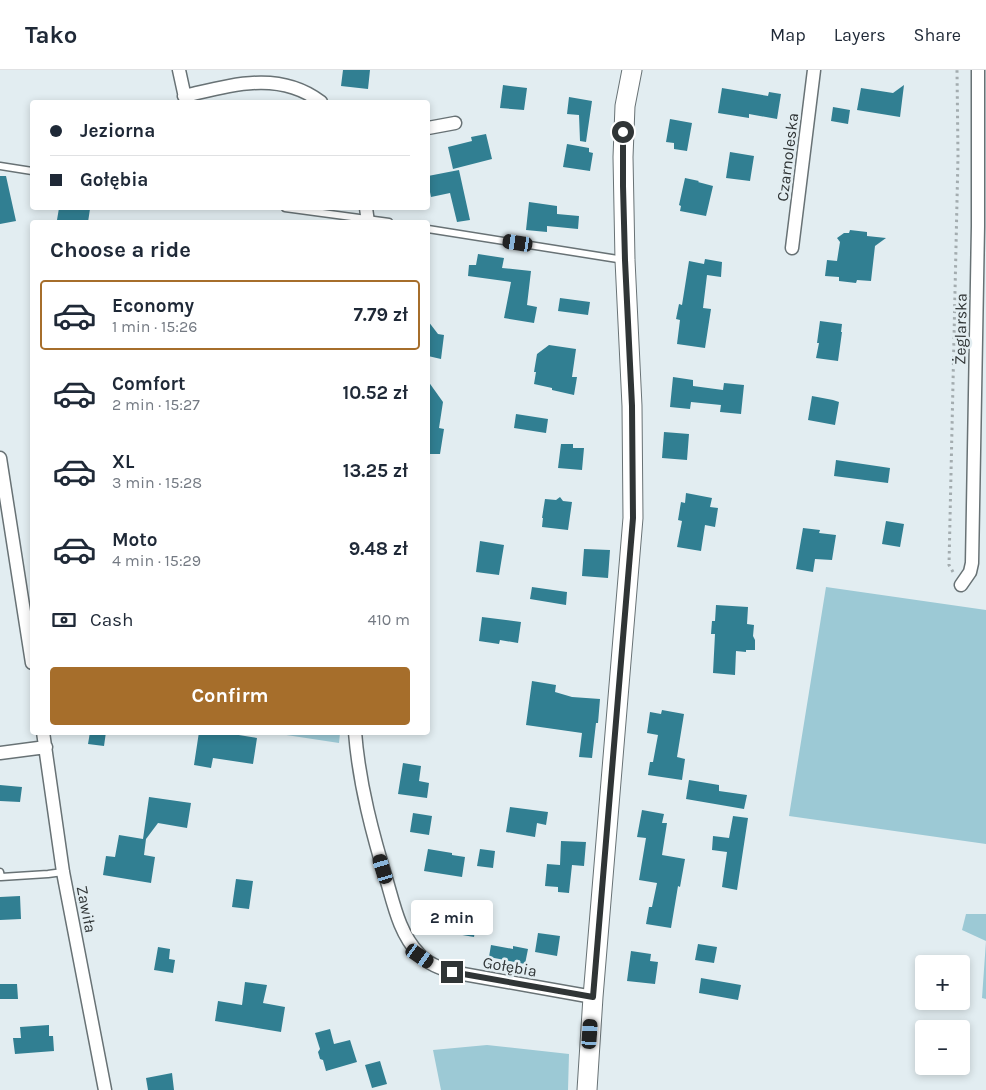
<!DOCTYPE html>
<html lang="en">
<head>
<meta charset="utf-8">
<style>
  body { margin:0; font-family:Karla,sans-serif; background:#f6f6f7; color:#1f2937; height:100vh; display:flex; flex-direction:column; font-size:19px; white-space:nowrap }
  * { box-sizing:border-box; margin:0 }
  p { font-size:16px; color:#747a83 }
  .icon { flex:none; width:28px; height:28px; fill:none; stroke:currentColor; stroke-width:2; stroke-linecap:round; stroke-linejoin:round }
  .map { position:relative; flex:1; overflow:hidden }
  .sheet { position:absolute; left:30px; top:150px; width:400px; height:515px; display:flex; flex-direction:column; background:#fff; border-radius:5px; box-shadow:0 2px 8px #0003 }
  .sheet>* { flex:none }
  .banner { position:absolute; left:30px; top:30px; width:400px; height:110px; border-radius:5px; box-shadow:0 2px 8px #0003; display:grid; align-content:center; height:110px; padding:0 20px; background:#fff }
  .fabs { position:absolute; left:915px; top:885px; display:grid; gap:10px }
  .fabs a { display:grid; place-items:center; width:55px; height:55px; border-radius:5px; background:#fff; box-shadow:0 2px 8px #0003; font-size:25px }
  .end { position:absolute; width:22px; height:22px; margin:-11px; border:6px solid #303536; background:#fff; box-shadow:0 0 0 2px #fff }
  .from { border-radius:50% }
  .bubble { position:absolute; height:35px; border-radius:5px; background:#fff; box-shadow:0 2px 8px #0003; font-size:16px; font-weight:700; line-height:35px; text-align:center }
  .car { position:absolute; width:15px; height:30px; margin:-15px -8px; border-radius:6px; box-shadow:0 0 4px 1px #0007; background:linear-gradient(#222 24%,#8ab4d8 0 40%,#222 0 76%,#8ab4d8 0 86%,#222 0) }
  .banner b { display:flex; align-items:center; gap:18px; height:48px; font-size:19px }
  .banner b+b { border-top:1px solid #e0e1e3 }
  .banner i { width:12px; height:12px; background:#1f2937 }
  ul { padding:0; list-style:none }
  li { display:flex; align-items:center; gap:15px; height:70px; margin:0 10px 8px; padding:0 10px; border:2px solid transparent; border-radius:5px }
  li div { flex:1 }
  li b { display:block; font-size:19px }
  li em { font-style:normal; font-weight:700 }
  li.current { border-color:#a66e2b }
  li>.icon { width:45px; height:45px; stroke-width:1.5 }
  h2 { padding:0 20px; font-size:22px; line-height:60px }
  .pay { display:flex; align-items:center; gap:12px; height:55px; padding:0 20px; font-size:19px }
  .pay p { margin-inline-start:auto }
  .action { display:flex; gap:10px; margin-top:auto; padding:10px 20px }
  .action a { flex:1; height:58px; border-radius:5px; background:#a66e2b; color:#fff; font-size:20px; font-weight:700; line-height:58px; text-align:center }
  header { display:flex; align-items:center; gap:30px; box-sizing:border-box; height:70px; padding:0 25px; background:#fff; border-bottom:1px solid #e0e1e3 }
  header strong { font-size:24px }
  nav { display:flex; gap:28px; margin-inline-start:auto; font-size:18px }
  .map>svg:first-child { display:block }
  .green { fill:#9cc9d5 }
  .building { fill:#317f92 }
  .lines { fill:none; stroke-linecap:round; stroke-linejoin:round }
  .lane-casing { stroke:#687275; stroke-width:9 }
  .street-casing { stroke:#687275; stroke-width:15 }
  .secondary-casing { stroke:#687275; stroke-width:21 }
  .path { stroke:#a3acaf; stroke-width:3; stroke-dasharray:2.5 4; stroke-linecap:butt }
  .lane { stroke:#fff; stroke-width:6 }
  .street { stroke:#fff; stroke-width:12 }
  .secondary { stroke:#fff; stroke-width:19 }
  .route { stroke:#303536; stroke-width:6 }
  .labels { text-anchor:middle; stroke-width:5; stroke-linejoin:round; paint-order:stroke }
  .street-label { font-size:16px; fill:#303536; stroke:#e2edf1 }
</style>
</head>
<body>
<header>
<strong>Tako</strong>
<nav><a>Map</a><a>Layers</a><a>Share</a></nav>
</header>
<div class="map">
<svg width="986" height="1020" viewBox="0 0 986 1020">
  <rect width="100%" height="100%" fill="#e2edf1"/>
  <path class="green" d="M826,517L986,540V774L789,746Z
    M273,663L340,662V663L339,673Z
    M966,844H986V929L982,928L986,871L962,860Z
    M487,975L569,984L568,1020H441L433,980Z"/>
  <path class="building" d="M343,0H370L368,19L341,16Z
    M503,15L527,18L524,40L500,38Z
    M904,15L900,47L857,40L861,18L893,23Z
    M722,18L768,26L769,22L781,24L777,49L749,44V48L718,43Z
    M569,27L592,31L586,72L580,71L579,45L567,44Z
    M833,37L850,40L848,54L831,51Z
    M670,49L692,53L687,81L674,79V73L666,72Z
    M486,64L492,89L453,99L448,77L472,71L471,67Z
    M567,74L589,78V82L593,83L590,101L563,97Z
    M730,82L754,86L750,111L726,108Z
    M459,100L470,150L457,152L450,123L431,127L428,112V106Z
    M0,106H6L16,151L0,154Z
    M685,108L699,111L698,112L713,116L706,146L680,141L681,136L679,135Z
    M529,132L557,136V144L579,146L578,159L547,156V162L526,160Z
    M59,138H79L90,139L88,152H60V150H57Z
    M850,160L867,162V166L886,168L875,176L871,211L857,210L856,213L839,211V207L825,206L827,190L837,191L840,172L837,168L844,163H849Z
    M478,184L504,188L502,198L531,201L527,235L537,237L534,253L504,248L511,212L468,206L469,195H476Z
    M705,189L722,192L721,207L707,205L703,238L711,239L705,278L677,274L680,250L676,249L679,234L682,235L689,191L704,194Z
    M560,228L590,232L588,245L558,241Z
    M428,251L438,264L444,265L441,289L428,286Z
    M820,251L842,254L841,262H842L838,291L816,288L819,273H817Z
    M549,275L576,279L572,307H577L574,325L552,320V318L534,314L536,302H534L537,284Z
    M673,307L693,310V316L723,320L724,313L744,315L741,344L720,342L721,335L691,332L690,339L670,337Z
    M428,311L443,332L439,358L444,359L440,384H428Z
    M812,326L833,330L839,332L835,355L808,350Z
    M516,344L548,349L546,363L514,358Z
    M664,362L689,364L687,390L662,388Z
    M561,374H573V378H584L582,400L558,398Z
    M836,390L890,398L888,413L834,406Z
    M686,423L712,428L710,437L718,438L715,457L705,455L701,481L677,477L682,451L678,450L681,432L685,433Z
    M560,427L563,431L572,432L568,460L542,457L543,448H542L545,429L556,430Z
    M886,451L904,454L900,477L882,474Z
    M803,458L820,460L819,463L836,465L832,490L815,489L813,502L796,499Z
    M480,471L504,475L499,505L476,502Z
    M584,479L610,480L608,508L582,506Z
    M532,517L567,522L566,535L530,529Z
    M716,535L748,537L747,554L754,555L753,566L755,570V580H746V582L736,581L735,605L713,603L715,564H711L712,551H715Z
    M482,547L521,552L518,573L500,570L499,574L479,571Z
    M532,611L556,615L555,622L572,627L600,629L598,653H596L592,688L579,687L582,663L526,655Z
    M662,640L684,644L677,687L685,689L682,710L648,705L650,692H653L658,665L647,663L650,642L661,644Z
    M90,662H106L104,676L88,674Z
    M199,662H220L257,668L253,694L213,688L211,698L194,695Z
    M403,693L421,696L419,711L429,713L427,728L398,724Z
    M689,710L719,715V721L747,725L744,739L686,729Z
    M0,715L22,717L20,732L0,731Z
    M149,727L191,733L187,758L158,753L146,769L144,785L155,787L151,813L103,805L106,786L115,787L119,765L143,769Z
    M510,737L548,742L546,755L537,753L535,767L506,762Z
    M642,740L664,744L662,753H667L662,785L685,789L680,817L678,816L671,858L646,854L649,837H652L657,813L639,810L646,768L637,767Z
    M413,743L432,746L429,765L410,762Z
    M733,746L748,748L737,820L722,817L727,782L712,780L713,766L729,768Z
    M561,771L586,772L584,796L572,795L569,823L558,822V817L545,816L547,794L560,795Z
    M428,779L452,783V785L465,787L462,807L424,801Z
    M480,779L495,781L493,798L477,796Z
    M236,809L253,811L249,839L232,837Z
    M20,826L21,849L0,850V827Z
    M448,842L477,847L474,867L445,862Z
    M538,863L560,866L557,886L535,882Z
    M698,874L717,877L714,893L695,890Z
    M491,875L513,879V876L528,879L525,894L489,887Z
    M158,877L170,879L169,889L175,890L173,903L154,900Z
    M631,881L651,884L650,891L658,892L655,914L627,911Z
    M701,908L741,915L738,930L699,923Z
    M245,912L267,915L263,933L285,937L281,962L215,951L218,931L242,935Z
    M0,914H17L18,929H0Z
    M49,955V966H53L54,981L15,984L13,968H21L20,957Z
    M330,959L334,974L350,970L357,992L326,1001L323,990L320,989L318,982L320,979L315,963Z
    M380,991L387,1014L372,1018L365,995Z
    M172,1003L174,1020H148L146,1008Z"/>
  <g class="lines">
    <g class="lane-casing">
      <path id="lane" d="M0,96L32,101
        M285,138L389,152
        M428,159L624,190
        M0,802L1,807L48,804L63,802"/>
    </g>
    <g class="street-casing">
      <path id="street" d="M179,0L186,32
        M184,26C232,15 279,0 321,32
        M428,58L455,53
        M366,138L368,152
        M792,178L814,0
        M0,388L32,593
        M961,515L970,502L972,493L978,156V0
        M43,662L63,802L105,1020
        M355,662C359,714 373,766 388,815C395,840 401,865 419,884C428,894 440,898 452,902L593,927
        M0,683L46,677"/>
    </g>
    <g class="secondary-casing">
      <path id="secondary" d="M587,1020L593,927L633,448L632,336L625,190L623,87L625,36L632,0"/>
    </g>
    <path class="path" d="M953,502L949,495L958,86L957,0"/>
    <use href="#lane" class="lane"/>
    <use href="#street" class="street"/>
    <use href="#secondary" class="secondary"/>
  </g>
  <g class="lines">
    <path class="route" d="M452,902L593,927L633,448L632,336L625,190L623,116V62"/>
  </g>
  <g class="labels">
    <g class="street-label">
      <text transform="translate(787 87) rotate(-83)" y="6">Czarnoleska</text>
      <text transform="translate(960 259) rotate(-89)" y="6">Żeglarska</text>
      <text transform="translate(87 839) rotate(79)" y="6">Zawiła</text>
      <text transform="translate(510 896) rotate(10)" y="6">Gołębia</text>
    </g>
  </g>
</svg>
<div class="fabs">
<a>+</a>
<a>−</a>
</div>
<i class="end from" style="left:623px;top:62px"></i>
<i class="end" style="left:452px;top:902px"></i>
<div class="bubble" style="left:411px;top:830px;width:82px">2 min</div>
<i class="car" style="left:518px;top:173px;rotate:279deg"></i>
<i class="car" style="left:383px;top:799px;rotate:343deg"></i>
<i class="car" style="left:420px;top:886px;rotate:125deg"></i>
<i class="car" style="left:590px;top:964px;rotate:4deg"></i>
<div class="banner">
<b><i class="from"></i>Jeziorna</b>
<b><i></i>Gołębia</b>
</div>
<section class="sheet">
<h2>Choose a ride</h2>
<ul>
<li class="current"><svg class="icon" aria-label="car" viewBox="0 0 24 24"><path d="M5 17H2v-5l4-1 3-4h7l3 4 3 1v5h-3M9 17h6M6 11h13"/><circle cx="7" cy="17" r="2"/><circle cx="17" cy="17" r="2"/></svg><div><b>Economy</b><p>1 min · 15:26</p></div><em>7.79 zł</em></li>
<li><svg class="icon" aria-label="car" viewBox="0 0 24 24"><path d="M5 17H2v-5l4-1 3-4h7l3 4 3 1v5h-3M9 17h6M6 11h13"/><circle cx="7" cy="17" r="2"/><circle cx="17" cy="17" r="2"/></svg><div><b>Comfort</b><p>2 min · 15:27</p></div><em>10.52 zł</em></li>
<li><svg class="icon" aria-label="car" viewBox="0 0 24 24"><path d="M5 17H2v-5l4-1 3-4h7l3 4 3 1v5h-3M9 17h6M6 11h13"/><circle cx="7" cy="17" r="2"/><circle cx="17" cy="17" r="2"/></svg><div><b>XL</b><p>3 min · 15:28</p></div><em>13.25 zł</em></li>
<li><svg class="icon" aria-label="car" viewBox="0 0 24 24"><path d="M5 17H2v-5l4-1 3-4h7l3 4 3 1v5h-3M9 17h6M6 11h13"/><circle cx="7" cy="17" r="2"/><circle cx="17" cy="17" r="2"/></svg><div><b>Moto</b><p>4 min · 15:29</p></div><em>9.48 zł</em></li>
</ul>
<div class="pay"><svg class="icon" aria-label="cash" viewBox="0 0 24 24"><path d="M3 7h18v10H3z"/><circle cx="12" cy="12" r="2"/></svg>Cash<p>410 m</p></div>
<div class="action"><a>Confirm</a></div>
</section>
</div>
</body>
</html>
